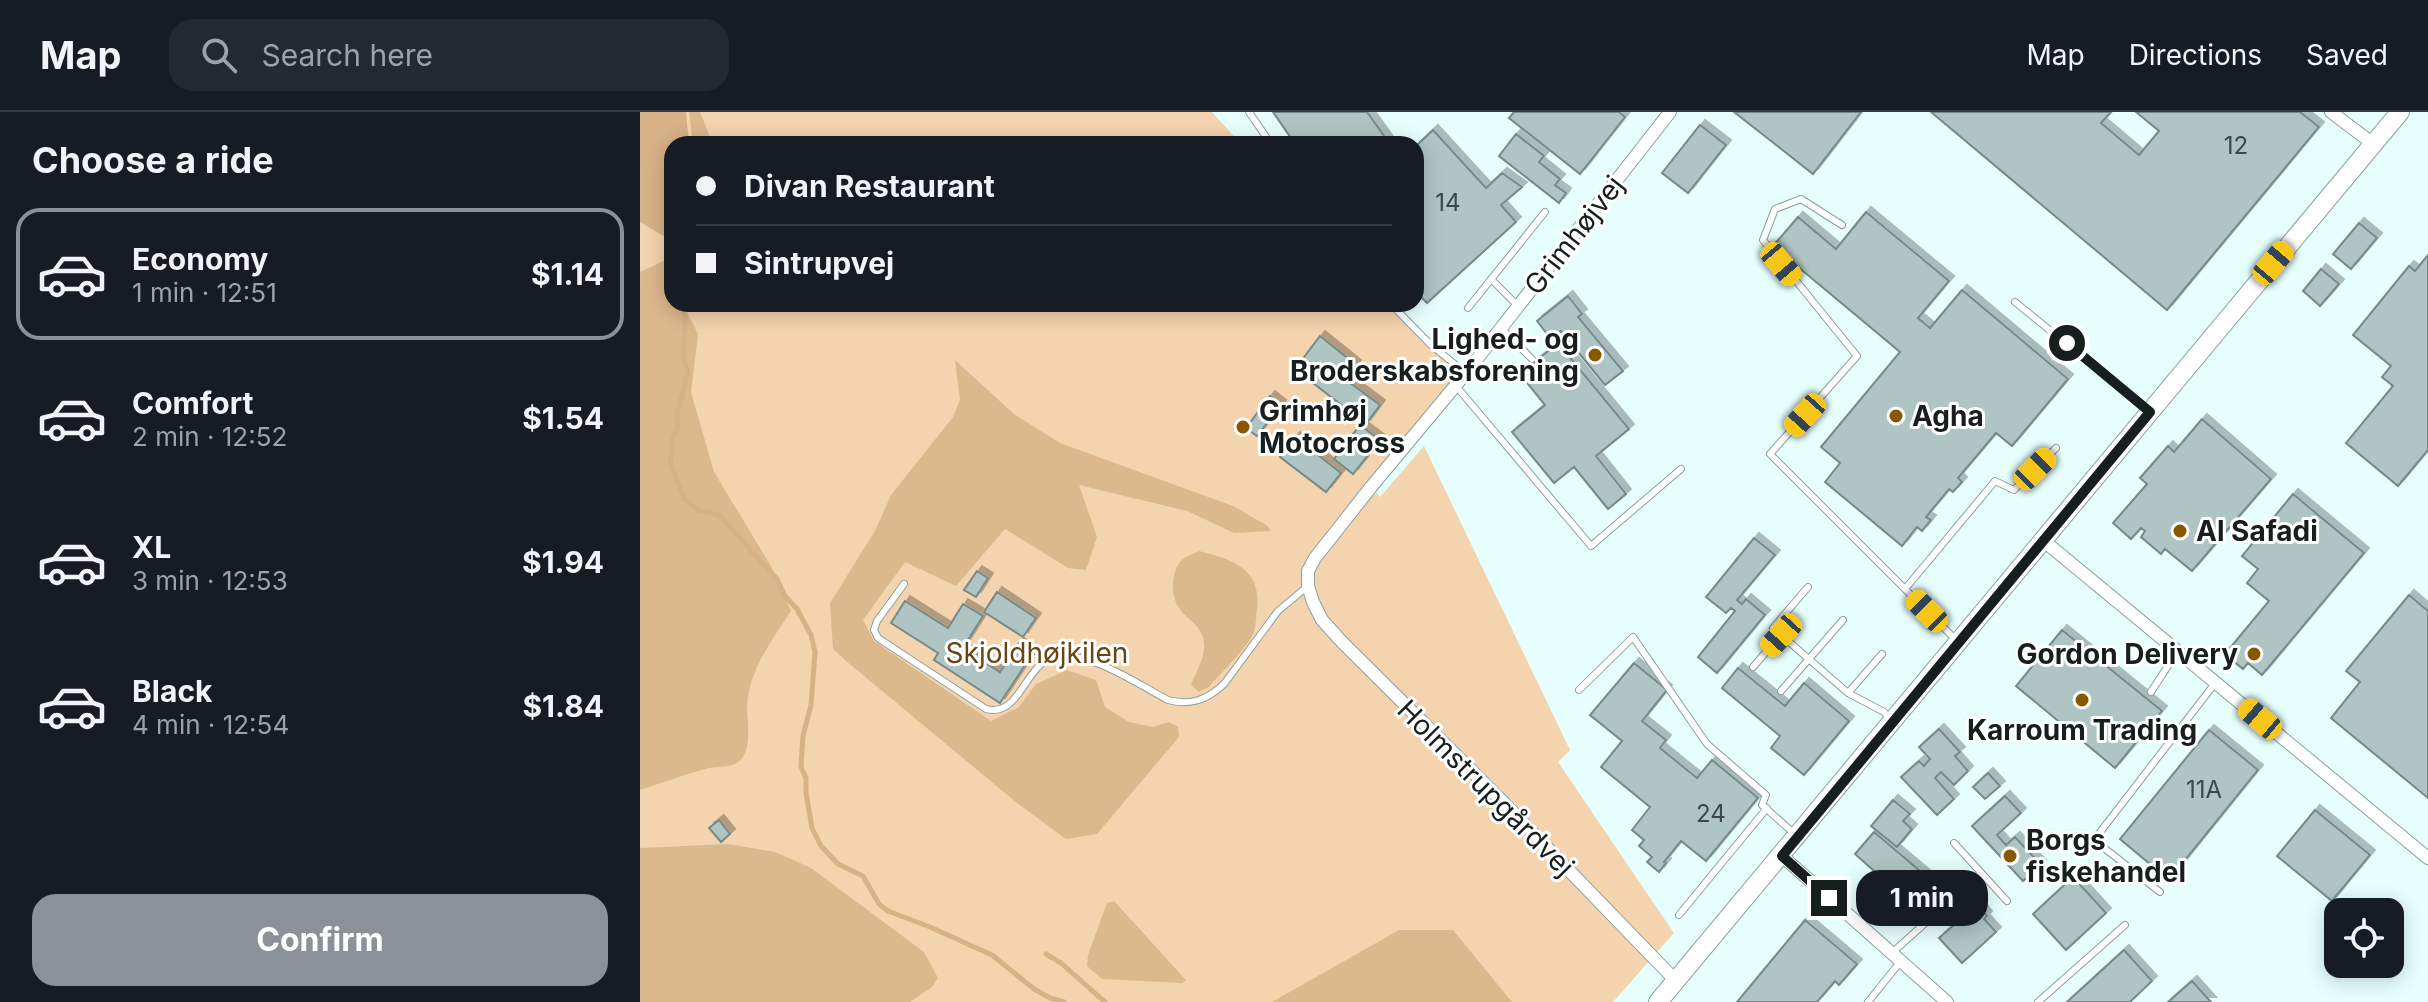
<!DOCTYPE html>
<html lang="en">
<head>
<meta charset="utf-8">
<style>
  body { margin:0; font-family:Inter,sans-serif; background:#242831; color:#f1f3f6; height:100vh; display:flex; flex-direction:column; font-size:30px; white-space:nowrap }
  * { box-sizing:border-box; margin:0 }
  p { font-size:26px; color:#9ea1a6 }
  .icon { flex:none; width:44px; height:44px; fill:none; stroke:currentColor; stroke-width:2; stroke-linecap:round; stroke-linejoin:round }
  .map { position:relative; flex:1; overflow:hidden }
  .panel { display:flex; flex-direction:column; background:#171b24; width:640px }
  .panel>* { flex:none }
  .banner { position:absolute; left:24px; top:24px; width:760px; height:176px; border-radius:24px; box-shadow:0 4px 20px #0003; display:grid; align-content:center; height:176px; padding:0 32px; background:#171b24 }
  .tools { position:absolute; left:1684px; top:786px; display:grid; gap:16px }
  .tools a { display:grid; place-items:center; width:80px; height:80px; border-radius:16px; background:#171b24; box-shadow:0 4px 20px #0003; font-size:40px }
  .end { position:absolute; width:36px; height:36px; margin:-18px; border:10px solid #161f1e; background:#fff; box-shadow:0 0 0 4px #fff }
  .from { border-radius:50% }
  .bubble { position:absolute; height:56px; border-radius:24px; background:#171b24; box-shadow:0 4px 20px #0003; font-size:26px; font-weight:700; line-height:56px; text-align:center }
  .car { position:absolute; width:24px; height:48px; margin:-24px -12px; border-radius:10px; box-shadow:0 0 6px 2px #0007; background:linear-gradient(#f5c518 24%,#345 0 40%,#f5c518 0 76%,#345 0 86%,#f5c518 0) }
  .banner b { display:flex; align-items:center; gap:28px; height:76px; font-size:30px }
  .banner b+b { border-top:2px solid #363941 }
  .banner i { width:20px; height:20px; background:#f1f3f6 }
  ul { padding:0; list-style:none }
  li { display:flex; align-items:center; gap:24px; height:132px; margin:0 16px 12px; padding:0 16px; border:4px solid transparent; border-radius:24px }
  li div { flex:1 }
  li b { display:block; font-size:30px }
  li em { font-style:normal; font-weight:700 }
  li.on { border-color:#8c9099 }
  li>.icon { width:72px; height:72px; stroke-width:1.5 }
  h2 { padding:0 32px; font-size:36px; line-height:96px }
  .primary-button { display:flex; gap:16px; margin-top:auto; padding:16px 32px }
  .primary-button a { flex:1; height:92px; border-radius:24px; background:#8c9099; color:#fff; font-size:32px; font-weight:700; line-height:92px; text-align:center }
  header { display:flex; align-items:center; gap:48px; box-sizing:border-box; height:112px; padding:0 40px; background:#171b24; border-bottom:2px solid #363941 }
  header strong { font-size:38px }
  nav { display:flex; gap:44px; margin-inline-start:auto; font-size:28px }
  .search { width:560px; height:72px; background:#242831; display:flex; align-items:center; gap:20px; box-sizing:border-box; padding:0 28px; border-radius:24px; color:#9ea1a6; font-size:30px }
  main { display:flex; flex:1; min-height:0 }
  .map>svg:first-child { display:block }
  .green { fill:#f4d4ae }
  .forest { fill:#dcb88d }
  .water { fill:#d7b287 }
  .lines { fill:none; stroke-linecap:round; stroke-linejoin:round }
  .stream { stroke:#d7b287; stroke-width:5 }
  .building { fill:#aec5c4; stroke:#748a89; stroke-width:2; filter:url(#shadow) }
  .lane-casing { stroke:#8aa09f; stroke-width:8 }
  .street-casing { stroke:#8aa09f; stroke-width:14 }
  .secondary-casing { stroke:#8aa09f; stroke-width:20 }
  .lane { stroke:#fff; stroke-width:6 }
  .street { stroke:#fff; stroke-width:12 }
  .secondary { stroke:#fff; stroke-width:18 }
  .route { stroke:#161f1e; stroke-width:10 }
  .poi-dot { fill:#895700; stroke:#fff; stroke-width:3 }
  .labels { text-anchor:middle; stroke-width:6; stroke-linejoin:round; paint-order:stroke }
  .number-label { font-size:24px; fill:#3c4848 }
  .street-label { font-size:28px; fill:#161f1e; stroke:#fff }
  .poi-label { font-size:28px; font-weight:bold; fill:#161f1e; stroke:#fff; text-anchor:start }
  .park-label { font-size:28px; fill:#694512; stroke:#fff }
</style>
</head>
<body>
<header>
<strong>Map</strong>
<div class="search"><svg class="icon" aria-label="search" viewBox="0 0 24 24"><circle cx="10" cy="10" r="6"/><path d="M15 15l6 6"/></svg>Search here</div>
<nav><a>Map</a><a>Directions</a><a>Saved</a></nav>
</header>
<main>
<section class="panel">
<h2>Choose a ride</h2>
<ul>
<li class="on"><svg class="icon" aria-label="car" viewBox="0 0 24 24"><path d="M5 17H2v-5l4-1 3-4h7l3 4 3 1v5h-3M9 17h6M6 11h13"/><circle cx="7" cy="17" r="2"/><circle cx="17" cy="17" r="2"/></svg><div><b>Economy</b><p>1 min · 12:51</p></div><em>$1.14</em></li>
<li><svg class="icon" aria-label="car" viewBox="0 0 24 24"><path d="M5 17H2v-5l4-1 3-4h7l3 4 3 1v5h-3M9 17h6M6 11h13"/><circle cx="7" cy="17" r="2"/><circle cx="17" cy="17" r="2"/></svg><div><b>Comfort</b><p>2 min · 12:52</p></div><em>$1.54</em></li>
<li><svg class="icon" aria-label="car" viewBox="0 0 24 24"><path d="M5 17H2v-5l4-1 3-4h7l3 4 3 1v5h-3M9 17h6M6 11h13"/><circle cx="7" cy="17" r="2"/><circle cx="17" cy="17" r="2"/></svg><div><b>XL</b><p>3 min · 12:53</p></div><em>$1.94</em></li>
<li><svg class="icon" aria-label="car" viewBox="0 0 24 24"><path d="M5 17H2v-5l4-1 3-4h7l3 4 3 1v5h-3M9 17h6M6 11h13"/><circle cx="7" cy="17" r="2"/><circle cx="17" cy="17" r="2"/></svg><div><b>Black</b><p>4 min · 12:54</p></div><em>$1.84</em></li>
</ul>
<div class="primary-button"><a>Confirm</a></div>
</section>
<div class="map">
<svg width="1788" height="890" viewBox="0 0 1788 890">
  <defs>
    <filter id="shadow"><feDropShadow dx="5" dy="-5" stdDeviation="0" flood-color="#0004"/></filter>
  </defs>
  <rect width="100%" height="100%" fill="#e6fffd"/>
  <path class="green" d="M0,0H572L601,32H32V192H749L826,261L732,375L740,385L784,334L930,638L918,650L1034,821L973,890H0Z"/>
  <path class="forest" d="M49,0H60L73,32H53Z
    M32,145V192H43L58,222L51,280L74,360L131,454L151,499C132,528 109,558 107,594C107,610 114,643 95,652C87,656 74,654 65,657C43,663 22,671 0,678V160Z
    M315,248L374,302L420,331L593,394L628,414L630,419L594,421L547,399L439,373L457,425L446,458L428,456L365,417L316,474L265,450L223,508L234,529L351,609L379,595L396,572L427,558L456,568L465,595L489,610L513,615L529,610L538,615L539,625L457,722L426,727L377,691L206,549L193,537L190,491L235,419L251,383L313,305L320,288Z
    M559,439C592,447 622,457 617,497C616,505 616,515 613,522C605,538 581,561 569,575L559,580L551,573C556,560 566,544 564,531C563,514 547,508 539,496C530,484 531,458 542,448C546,444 554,442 559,439Z
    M88,732L135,740L171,756L284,840L298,866L292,875L270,890H0V736Z
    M474,789L546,868L542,871L462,867L447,854L448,843L467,791Z
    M759,818H813L872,890H632Z"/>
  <path class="water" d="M0,0H46L49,32H32L31,126H27L0,110Z"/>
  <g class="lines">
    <path class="stream" d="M40,192L45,205L43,245L48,260L37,303L38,315L33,324L30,350L44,387L58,398L79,403L137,467L145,484L157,497L171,523L175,540L171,593L163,624L161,655L166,666V681L172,716L181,734L198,752L223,764L239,792L248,799L290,815L352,843L394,877L410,886L424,890
      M406,842L421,851L465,890"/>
  </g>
  <path class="building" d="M633,0H727L750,32H655Z
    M874,0H979L985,5L940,62L869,6Z
    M1094,0H1221L1173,62Z
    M1291,0H1471L1461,11L1499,43L1519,19L1496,0H1660L1679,15L1527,198Z
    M1060,13L1086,33L1048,81L1022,61Z
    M793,18L846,76L862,61L882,75L861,93L876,110L787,191L776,180V34Z
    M876,22L904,44L899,50L920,67L915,73L926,81L919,91L859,44Z
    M1226,100L1309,169L1278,206L1290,216L1322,178L1428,267L1372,334L1356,321L1318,366L1322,370L1313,380L1309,377L1286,405L1291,408L1282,419L1277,415L1262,434L1185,370L1200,351L1181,335L1260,240L1133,134L1158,105L1196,137Z
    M1719,111L1737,126L1711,157L1693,142Z
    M1788,143V338L1758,374L1706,331L1753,274L1742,265L1751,254L1713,223L1769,154L1775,159Z
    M1681,157L1699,172L1680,194L1663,179Z
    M928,184L942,202L938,205L983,259L965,273L921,219L911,227L897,209Z
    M680,224L716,253L705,267L740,293L726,312L655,257Z
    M918,231L989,317L956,344L986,382L968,397L934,355L914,371L872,320L905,293L880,262Z
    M630,284L641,293L617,324L606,316Z
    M1562,307L1631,367L1552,459L1525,437L1521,442L1501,425L1505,419L1501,416L1491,427L1473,411L1507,372L1500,366L1528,334L1534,340Z
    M720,313L740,328L713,362L694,347Z
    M655,325L701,361L686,380L640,345Z
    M1653,382L1724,441L1622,563L1608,551L1603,557L1592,548L1597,542L1590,536L1629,489L1607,471L1618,457L1602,444Z
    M1114,426L1135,443L1097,488L1102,492L1106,487L1125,503L1077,561L1058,545L1095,499L1091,496L1086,501L1066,485Z
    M337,459L348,466L336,485L324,478Z
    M357,480L396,506L383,525L344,500Z
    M1769,483L1788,499V686L1691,606L1720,570L1706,559Z
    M265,489L308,516L323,492L343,504L323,536L360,560L379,531L393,541L360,591L294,548L298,541L251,511Z
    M1422,518L1522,599L1475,656L1376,574Z
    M994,551L1027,578L1002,609L1026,628L1020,636L1057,666L1072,648L1118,686L1066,749L1041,729L1024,750L1026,751L1019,760L1007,750L1012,745L999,734L1004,728L992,718L1010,695L961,655L982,629L950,603Z
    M1098,556L1145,594L1164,571L1209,609L1164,663L1131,636L1140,624L1082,576Z
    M1299,617L1320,640L1315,644L1328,659L1314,673L1301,660L1295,666L1314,687L1297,703L1261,665L1279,649L1284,654L1290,647L1279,635Z
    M1569,618L1618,658L1529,768L1480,727Z
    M1348,661L1360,674L1345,687L1333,675Z
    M1365,684L1381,701L1357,723L1366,733L1375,725L1401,753L1383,769L1332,714Z
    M1253,688L1270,702L1263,709L1272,717L1257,735L1231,714Z
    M1675,698L1730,743L1692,789L1637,744Z
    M79,708L90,722L81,730L69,716Z
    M1234,720L1286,764L1261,795L1228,767L1234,759L1215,742Z
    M1433,765L1466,801L1426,838L1393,802Z
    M1334,795L1339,801L1342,798L1347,804L1344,807L1356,820L1322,851L1299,826Z
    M1165,808L1217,852L1199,873L1195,869L1177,890H1097Z
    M1484,838L1512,869L1490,890H1427Z
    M1552,869L1571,890H1528Z"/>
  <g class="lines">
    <g class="lane-casing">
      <path id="lane" d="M609,0L631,32
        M1202,113L1161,87L1135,97L1123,128L1217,244L1130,342L1316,528
        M851,167L878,194
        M1375,190L1509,299
        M751,192L791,233L826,261
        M828,196L905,100
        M861,216L892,247
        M816,274L951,434L1041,357
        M264,472L237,509L234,518L238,526L346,597C380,606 385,552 414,545C447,537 499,573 528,588C550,594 567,588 584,572L638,499L668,474
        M1168,475L1133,516L1208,581L1244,600L1250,607
        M1265,477L1355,369L1374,378L1416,336
        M1113,555L1141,523
        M939,578L993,525L1067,632L1126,683L1122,693L1149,717
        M1141,579L1203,508
        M1511,580L1537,540
        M1208,581L1242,542
        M1314,731L1367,789
        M1520,780L1454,728L1576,570
        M1039,803L1127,696
        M1253,840L1341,761
        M1228,890L1261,849
        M1398,890L1485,813"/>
    </g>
    <g class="street-casing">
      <path id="street" d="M1030,0L826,261L731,375L675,446L668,459V474L673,490L682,508L702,530L858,685L1036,869
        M1691,0L1732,31
        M1404,429L1788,746
        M1142,744L1307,890"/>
    </g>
    <g class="secondary-casing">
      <path id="secondary" d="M1018,890L1760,0"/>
    </g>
    <use href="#lane" class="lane"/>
    <use href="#street" class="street"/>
    <use href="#secondary" class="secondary"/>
  </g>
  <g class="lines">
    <path class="route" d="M1189,786L1142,744L1510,300L1427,231"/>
  </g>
  <g class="poi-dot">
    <circle cx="955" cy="243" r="8"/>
    <circle cx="1256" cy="304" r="8"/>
    <circle cx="603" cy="315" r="8"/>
    <circle cx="1540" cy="419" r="8"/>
    <circle cx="1614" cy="542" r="8"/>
    <circle cx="1442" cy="588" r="8"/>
    <circle cx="1370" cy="744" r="8"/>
  </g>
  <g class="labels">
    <g class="number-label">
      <text x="1596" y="42">12</text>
      <text x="808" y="99">14</text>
      <text x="1564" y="686">11A</text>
      <text x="1071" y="710">24</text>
    </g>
    <g class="street-label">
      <text transform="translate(934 123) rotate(-52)" y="10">Grimhøjvej</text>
      <text transform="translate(846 676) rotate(45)" y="10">Holmstrupgårdvej</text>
    </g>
    <g class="poi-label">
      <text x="939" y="237" text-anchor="end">Lighed- og<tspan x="939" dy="32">Broderskabsforening</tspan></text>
      <text x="619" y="309">Grimhøj<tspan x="619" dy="32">Motocross</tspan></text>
      <text x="1272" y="314">Agha</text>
      <text x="1556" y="429">Al Safadi</text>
      <text x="1598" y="552" text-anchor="end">Gordon Delivery</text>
      <text x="1442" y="628" text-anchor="middle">Karroum Trading</text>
      <text x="1386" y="738">Borgs<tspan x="1386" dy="32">fiskehandel</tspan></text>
    </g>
    <g class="park-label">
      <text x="397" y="551">Skjoldhøjkilen</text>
    </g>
  </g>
</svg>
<div class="tools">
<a><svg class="icon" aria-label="locate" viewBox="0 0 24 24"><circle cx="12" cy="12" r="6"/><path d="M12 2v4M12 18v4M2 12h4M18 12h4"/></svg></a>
</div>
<i class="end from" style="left:1427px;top:231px"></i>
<i class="end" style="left:1189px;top:786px"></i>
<div class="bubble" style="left:1216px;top:758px;width:132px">1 min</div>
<i class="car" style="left:1633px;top:151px;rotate:40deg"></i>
<i class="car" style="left:1141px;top:152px;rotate:140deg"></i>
<i class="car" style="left:1165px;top:303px;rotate:222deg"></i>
<i class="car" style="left:1395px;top:357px;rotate:45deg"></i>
<i class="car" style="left:1287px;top:499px;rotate:315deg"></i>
<i class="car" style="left:1141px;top:523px;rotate:222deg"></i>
<i class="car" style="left:1620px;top:607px;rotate:310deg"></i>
<div class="banner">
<b><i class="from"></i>Divan Restaurant</b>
<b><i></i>Sintrupvej</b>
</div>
</div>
</main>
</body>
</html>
